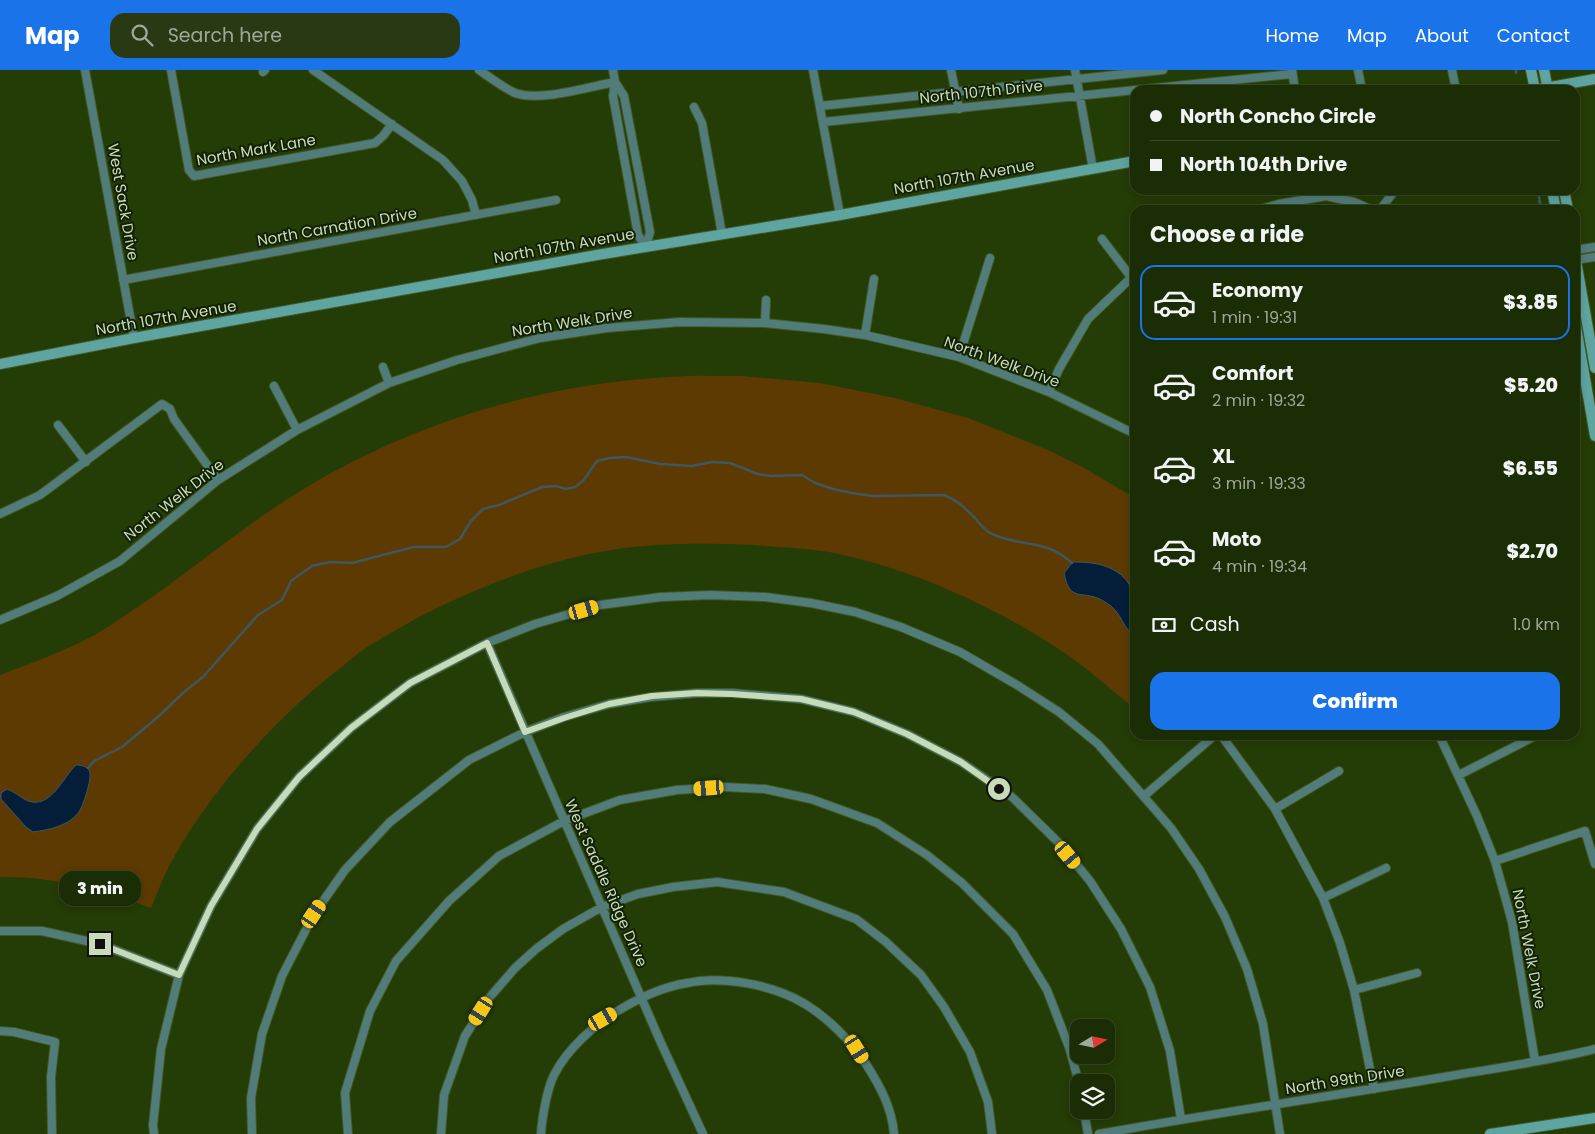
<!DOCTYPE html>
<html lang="en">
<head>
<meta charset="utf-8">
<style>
  body { margin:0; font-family:Poppins,sans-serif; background:#283913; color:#f1f3f6; height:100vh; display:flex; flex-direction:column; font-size:19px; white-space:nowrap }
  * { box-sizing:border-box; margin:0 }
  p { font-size:16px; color:#a0a89a }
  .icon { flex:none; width:28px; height:28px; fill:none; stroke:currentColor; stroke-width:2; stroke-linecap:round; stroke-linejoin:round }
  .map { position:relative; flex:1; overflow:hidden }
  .sheet { position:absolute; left:1130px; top:135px; width:450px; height:535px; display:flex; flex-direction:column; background:#1b2d04; border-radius:15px; box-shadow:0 2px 8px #0003,0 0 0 1px #394926 }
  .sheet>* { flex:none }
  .guide { position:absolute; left:1130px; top:15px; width:450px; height:110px; border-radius:15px; box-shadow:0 2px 8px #0003,0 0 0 1px #394926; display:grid; align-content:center; height:110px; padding:0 20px; background:#1b2d04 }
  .needle { width:32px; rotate:80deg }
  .controls { position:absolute; left:1070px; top:949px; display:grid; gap:10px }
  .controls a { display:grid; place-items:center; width:45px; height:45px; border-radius:10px; background:#1b2d04; box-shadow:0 2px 8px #0003,0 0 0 1px #394926; font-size:25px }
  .end { position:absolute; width:22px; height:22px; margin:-11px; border:6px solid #c7dbb8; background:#111; box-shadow:0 0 0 2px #111 }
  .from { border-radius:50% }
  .bubble { position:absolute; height:35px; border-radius:15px; background:#1b2d04; box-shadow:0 2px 8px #0003,0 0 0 1px #394926; font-size:16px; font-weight:800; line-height:35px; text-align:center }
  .car { position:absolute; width:15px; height:30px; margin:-15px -8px; border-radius:6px; box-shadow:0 0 4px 1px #0007; background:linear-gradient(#f5c518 24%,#345 0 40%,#f5c518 0 76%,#345 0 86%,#f5c518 0) }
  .guide b { display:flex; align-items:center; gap:18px; height:48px; font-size:19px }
  .guide b+b { border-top:1px solid #394926 }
  .guide i { width:12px; height:12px; background:#f1f3f6 }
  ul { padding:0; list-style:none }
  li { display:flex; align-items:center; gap:15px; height:75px; margin:0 10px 8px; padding:0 10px; border:2px solid transparent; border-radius:15px }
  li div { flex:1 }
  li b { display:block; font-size:19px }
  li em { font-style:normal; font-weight:800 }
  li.selected { border-color:#1a73e8 }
  li>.icon { width:45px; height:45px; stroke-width:1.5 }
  h2 { padding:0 20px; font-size:22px; line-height:60px }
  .pay { display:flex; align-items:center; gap:12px; height:55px; padding:0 20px; font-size:19px }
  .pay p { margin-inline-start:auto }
  .action { display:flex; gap:10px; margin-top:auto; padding:10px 20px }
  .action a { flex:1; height:58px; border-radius:15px; background:#1a73e8; color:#fff; font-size:20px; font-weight:800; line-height:58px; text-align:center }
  header { display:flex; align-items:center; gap:30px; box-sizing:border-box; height:70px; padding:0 25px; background:#1a73e8; color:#fff }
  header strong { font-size:24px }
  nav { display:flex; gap:28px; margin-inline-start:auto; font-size:18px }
  .search { width:350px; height:45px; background:#283913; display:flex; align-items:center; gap:12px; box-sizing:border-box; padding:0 18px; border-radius:15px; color:#a0a89a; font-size:19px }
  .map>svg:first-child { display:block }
  .green { fill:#5c3a02 }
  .water { fill:#041e3a; stroke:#3e5760 }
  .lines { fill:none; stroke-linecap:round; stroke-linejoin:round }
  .stream { stroke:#3e5760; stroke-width:2.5 }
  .minor-casing { stroke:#415926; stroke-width:10 }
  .secondary-casing { stroke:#415926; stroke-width:12 }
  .minor { stroke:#527c7a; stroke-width:8 }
  .secondary { stroke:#5ea4a1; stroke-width:10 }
  .route { stroke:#c7dbb8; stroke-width:6 }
  .labels { text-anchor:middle; stroke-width:4; stroke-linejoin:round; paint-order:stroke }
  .street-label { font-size:15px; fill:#c7dbb8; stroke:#122105 }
</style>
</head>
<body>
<header>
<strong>Map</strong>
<div class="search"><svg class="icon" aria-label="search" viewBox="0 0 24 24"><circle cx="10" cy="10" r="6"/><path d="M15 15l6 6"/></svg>Search here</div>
<nav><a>Home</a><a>Map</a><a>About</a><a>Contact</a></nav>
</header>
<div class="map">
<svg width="1595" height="1064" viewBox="0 0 1595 1064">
  <rect width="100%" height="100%" fill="#243c06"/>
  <path class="green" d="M742,306L820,313L895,328L968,348L1048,380L1084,398L1135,428V639C1106,615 1078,590 1046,571C983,531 902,496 829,482C804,478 778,477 753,475C706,473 658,473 611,480C529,493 436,533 366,578C355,585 345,595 334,603C273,651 210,722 173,789C164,804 158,822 151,838C102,820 52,806 0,807V605C29,594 59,583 87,569C105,560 122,547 139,536C196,497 248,452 307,417C415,352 542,314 668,307C693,305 718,306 742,306Z"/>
  <path class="water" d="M1074,492C1094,492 1114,495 1127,511C1129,515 1134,520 1135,525C1137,532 1135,558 1135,567C1125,560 1122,547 1114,539C1112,536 1108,534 1105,532C1084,518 1070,535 1064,503L1072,493Z
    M76,695C82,695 90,697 90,704C91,712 83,736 79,742C69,756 48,760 33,762L26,757L1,729V723L7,719C15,722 21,728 28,731C51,739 63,707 76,695Z"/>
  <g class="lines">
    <path class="stream" d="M1516,0V3
      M1538,120L1541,140
      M1575,324L1579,347
      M88,698L94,691L122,677L159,646L184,622L203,607L258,545L282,530L291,511L312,496L330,492L352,493L414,477H446L460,469L471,451L483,439L499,435L542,417L556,416L566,419L575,417L583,411L597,391L610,388L626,387L660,394L692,396L712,392L730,393L758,404L771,406L802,405L815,413L833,419L852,423L872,426L944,425C957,430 965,438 975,448C980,454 985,461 992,464C1020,477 1047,469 1072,493"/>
    <g class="minor-casing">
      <path id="minor" d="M85,0L134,268
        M171,0L189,100L194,106L375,73L383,66L392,54
        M313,0L443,90L462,111L472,130L476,145
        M479,0C491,8 502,17 515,23C539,32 589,17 615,12
        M613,0L615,12L613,26L638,165L646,177
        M813,0L840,145
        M951,0L959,39
        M1075,0L1093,99
        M1292,0L1295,20
        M1358,0L1362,20
        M1452,0L1456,20
        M263,2L265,0
        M615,12L624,26L650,162L646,177
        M820,36L1163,0
        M694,37L702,53L722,164
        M823,52L1292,4
        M1258,140L1279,134L1326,126L1354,132L1372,140
        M1380,140L1395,120
        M1102,169L1131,207
        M1575,180L1595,177
        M1575,190L1595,187
        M123,210L556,130
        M765,253L824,259L865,265L959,287L1049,322L1135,364
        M865,265L874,209
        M959,287L990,188
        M383,297L389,313
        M274,316L297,360
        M1049,322L1059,299L1088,249L1135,204
        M58,355L86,392
        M0,444L40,425L162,334L170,339L174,349L218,410
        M0,550L57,526L120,491L218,410L297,360L389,313L457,290L540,268L607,258L680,252L765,253L766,230
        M487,573L661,973L703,1064
        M1221,665L1275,739L1323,828L1340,873L1354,920L1374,1019
        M1439,665L1477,746L1495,791L1512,852L1535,991
        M1459,705L1537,665
        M1144,726L1215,665
        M1275,739L1339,701
        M1495,791L1585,761L1595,794
        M1323,828L1386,798
        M0,861H42L100,874L179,905
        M1354,920L1417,903
        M0,961L14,962L55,972L51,1007L52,1064
        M1084,1040L1088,1064
        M154,1064L153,1055L161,979L179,905L211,836L257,759L299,707L351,658L410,613L487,573L535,554L600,535L661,527L711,525L765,527L811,533L855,542L901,557L960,582L1017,615L1059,642L1098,674L1171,758L1199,799L1225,847L1247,899L1263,954L1280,1064
        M252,1064L251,1028L262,964L282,906L314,844L345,800L390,752L469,690L525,662L564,647L609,634L651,627L697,623H732L801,629L854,642L907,664L961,692L1012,727L1058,772L1090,811L1121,859L1150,917L1170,981L1181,1049
        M348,1064L345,1023L370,941L396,891L449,831L499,786L564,751L620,730L677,720L724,717L765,719L811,729L877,753L927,785L962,813L1013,864L1047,920L1069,977L1079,1013
        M441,1064L444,1025L465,966L489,928L515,898L536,879L563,859L602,837L638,824L673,817L717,812L784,822L856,849L886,872L921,905L944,937L970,982L988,1032L992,1064
        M541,1064C542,1048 547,1019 554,1005C567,979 596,953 621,939C641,927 663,917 687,913C722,905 774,915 805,934C828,948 851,971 866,994C880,1016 892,1038 894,1064
        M1099,1064C1216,1043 1333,1026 1450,1006C1498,998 1547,991 1595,979"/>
    </g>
    <g class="secondary-casing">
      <path id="secondary" d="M1531,0L1535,20
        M1544,0L1548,20
        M1534,20L1595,9
        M1552,120L1556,140
        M1564,120L1568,140
        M1575,185L1595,298
        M1575,251L1595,366
        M0,294L134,268L597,185L840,145L1135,91
        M1490,1064L1595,1048"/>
    </g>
    <use href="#minor" class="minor"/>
    <use href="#secondary" class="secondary"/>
  </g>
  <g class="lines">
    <path class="route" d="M100,874L179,905L211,836L257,759L299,707L351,658L410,613L487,573L525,662L564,648L609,634L652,626L697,623L732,624L801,629L854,642L907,664L961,692L999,719"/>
  </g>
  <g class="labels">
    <g class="street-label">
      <text transform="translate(981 22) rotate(-6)" y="5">North 107th Drive</text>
      <text transform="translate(256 80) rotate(-10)" y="5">North Mark Lane</text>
      <text transform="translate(964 107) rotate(-10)" y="5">North 107th Avenue</text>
      <text transform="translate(123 132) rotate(80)" y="5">West Sack Drive</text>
      <text transform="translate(337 157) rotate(-10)" y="5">North Carnation Drive</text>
      <text transform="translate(564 176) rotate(-10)" y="5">North 107th Avenue</text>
      <text transform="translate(166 248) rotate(-10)" y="5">North 107th Avenue</text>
      <text transform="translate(572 252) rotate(-9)" y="5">North Welk Drive</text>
      <text transform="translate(1002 292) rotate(20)" y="5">North Welk Drive</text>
      <text transform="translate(174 430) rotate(-38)" y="5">North Welk Drive</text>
      <text transform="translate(606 813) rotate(66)" y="5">West Saddle Ridge Drive</text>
      <text transform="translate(1529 879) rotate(79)" y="5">North Welk Drive</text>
      <text transform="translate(1345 1010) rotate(-9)" y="5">North 99th Drive</text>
    </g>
  </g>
</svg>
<div class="controls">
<a><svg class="needle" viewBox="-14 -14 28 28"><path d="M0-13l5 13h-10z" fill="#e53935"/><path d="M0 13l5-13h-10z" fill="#a0a89a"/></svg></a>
<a><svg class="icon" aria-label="layers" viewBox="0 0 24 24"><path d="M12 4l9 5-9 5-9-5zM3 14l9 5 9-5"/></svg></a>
</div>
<i class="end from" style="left:999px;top:719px"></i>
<i class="end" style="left:100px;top:874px"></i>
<div class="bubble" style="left:59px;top:801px;width:82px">3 min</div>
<i class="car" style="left:584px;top:540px;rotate:74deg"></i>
<i class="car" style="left:709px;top:718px;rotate:266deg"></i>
<i class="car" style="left:1068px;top:785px;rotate:140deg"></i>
<i class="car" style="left:314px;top:844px;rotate:34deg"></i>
<i class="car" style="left:481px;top:941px;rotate:212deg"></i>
<i class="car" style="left:603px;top:949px;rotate:60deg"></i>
<i class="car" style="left:857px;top:979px;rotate:148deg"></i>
<div class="guide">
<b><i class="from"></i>North Concho Circle</b>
<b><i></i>North 104th Drive</b>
</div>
<section class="sheet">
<h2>Choose a ride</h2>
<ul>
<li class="selected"><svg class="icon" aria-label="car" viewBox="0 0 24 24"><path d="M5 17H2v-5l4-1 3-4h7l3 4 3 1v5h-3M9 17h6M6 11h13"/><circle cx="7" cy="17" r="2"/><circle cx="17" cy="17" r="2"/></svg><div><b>Economy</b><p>1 min · 19:31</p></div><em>$3.85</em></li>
<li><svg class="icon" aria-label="car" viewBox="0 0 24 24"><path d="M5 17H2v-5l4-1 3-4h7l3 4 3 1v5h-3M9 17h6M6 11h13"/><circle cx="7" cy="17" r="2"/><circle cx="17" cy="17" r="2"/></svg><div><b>Comfort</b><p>2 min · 19:32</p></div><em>$5.20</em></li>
<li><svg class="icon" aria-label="car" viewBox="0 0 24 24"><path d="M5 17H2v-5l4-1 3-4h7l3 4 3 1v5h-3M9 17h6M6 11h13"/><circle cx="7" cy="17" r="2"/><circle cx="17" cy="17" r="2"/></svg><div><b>XL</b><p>3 min · 19:33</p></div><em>$6.55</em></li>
<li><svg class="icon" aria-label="car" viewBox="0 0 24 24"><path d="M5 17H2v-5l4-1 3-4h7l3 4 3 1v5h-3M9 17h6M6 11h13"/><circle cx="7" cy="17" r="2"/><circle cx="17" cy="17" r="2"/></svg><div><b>Moto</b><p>4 min · 19:34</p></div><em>$2.70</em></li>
</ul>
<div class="pay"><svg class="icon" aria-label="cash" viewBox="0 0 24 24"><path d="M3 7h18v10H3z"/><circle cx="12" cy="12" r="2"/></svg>Cash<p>1.0 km</p></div>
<div class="action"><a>Confirm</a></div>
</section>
</div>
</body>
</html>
